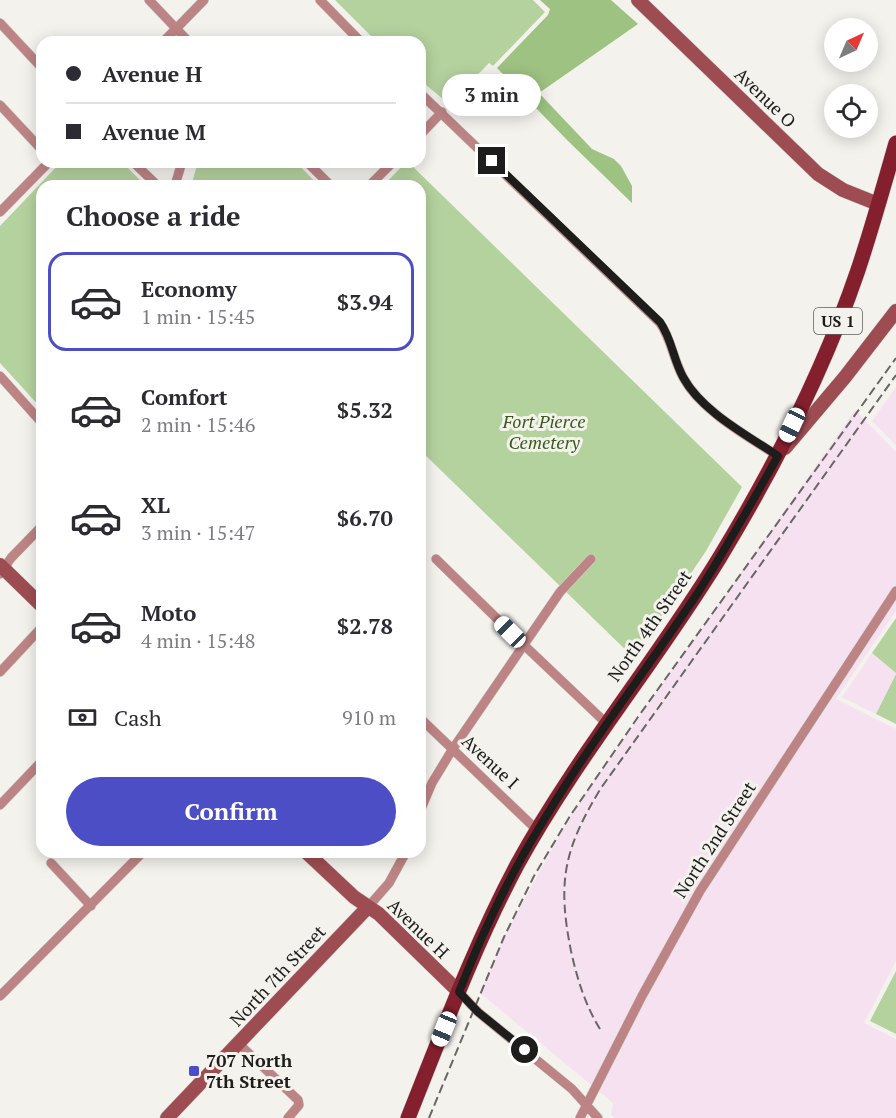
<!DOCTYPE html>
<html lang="en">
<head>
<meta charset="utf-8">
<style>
  body { margin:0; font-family:"PT Serif",serif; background:#f7f7f7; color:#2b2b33; height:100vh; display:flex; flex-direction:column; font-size:22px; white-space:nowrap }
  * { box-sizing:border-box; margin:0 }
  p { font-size:20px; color:#7c7c81 }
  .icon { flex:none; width:33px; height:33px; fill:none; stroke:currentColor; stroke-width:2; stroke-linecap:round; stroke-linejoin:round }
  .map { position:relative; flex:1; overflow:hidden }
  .drawer { position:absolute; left:36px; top:180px; width:390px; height:678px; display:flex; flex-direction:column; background:#fff; border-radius:18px; box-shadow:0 3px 15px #0003 }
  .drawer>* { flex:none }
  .hud { position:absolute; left:36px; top:36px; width:390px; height:132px; border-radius:18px; box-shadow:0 3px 15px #0003; display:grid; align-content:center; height:132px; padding:0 30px; background:#fff }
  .needle { width:39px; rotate:44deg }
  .controls { position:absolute; left:824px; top:18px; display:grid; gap:12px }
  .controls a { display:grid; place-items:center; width:54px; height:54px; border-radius:50%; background:#fff; box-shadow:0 3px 15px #0003; font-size:30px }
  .end { position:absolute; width:27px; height:27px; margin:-14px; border:8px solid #1d1d1b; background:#fff; box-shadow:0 0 0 3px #fff }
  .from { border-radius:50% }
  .bubble { position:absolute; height:42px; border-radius:21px; background:#fff; box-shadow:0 3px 15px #0003; font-size:20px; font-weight:700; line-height:42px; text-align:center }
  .car { position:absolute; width:18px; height:36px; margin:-18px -9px; border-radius:8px; box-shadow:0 0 4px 2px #0007; background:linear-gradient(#fff 24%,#345 0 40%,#fff 0 76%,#345 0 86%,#fff 0) }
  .hud b { display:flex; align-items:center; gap:21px; height:57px; font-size:22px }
  .hud b+b { border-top:2px solid #e1e1e2 }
  .hud i { width:15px; height:15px; background:#2b2b33 }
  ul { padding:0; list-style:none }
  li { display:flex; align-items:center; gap:18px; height:99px; margin:0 12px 9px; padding:0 18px; border:3px solid transparent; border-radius:18px }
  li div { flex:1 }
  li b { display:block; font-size:22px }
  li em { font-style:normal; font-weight:700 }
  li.active { border-color:#4b4ec4 }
  li>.icon { width:54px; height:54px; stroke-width:1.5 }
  h2 { padding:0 30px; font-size:27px; line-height:72px }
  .pay { display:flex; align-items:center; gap:15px; height:66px; padding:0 30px; font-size:22px }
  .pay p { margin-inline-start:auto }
  .action { display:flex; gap:12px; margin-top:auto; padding:12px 30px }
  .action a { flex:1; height:69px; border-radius:36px; background:#4b4ec4; color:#fff; font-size:24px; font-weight:700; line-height:69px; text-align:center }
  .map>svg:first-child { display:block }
  .industrial { fill:#f6e1f0 }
  .green { fill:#b4d29e }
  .forest { fill:#9dc281 }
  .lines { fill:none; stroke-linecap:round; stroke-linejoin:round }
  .street-casing { stroke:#d2d0cb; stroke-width:10 }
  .secondary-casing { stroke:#d2d0cb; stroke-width:15 }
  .primary-casing { stroke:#d2d0cb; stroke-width:16 }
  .street { stroke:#bd8485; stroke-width:9 }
  .secondary { stroke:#9d4d52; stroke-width:14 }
  .primary { stroke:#84202e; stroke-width:15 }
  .rail { stroke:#686764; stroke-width:2; stroke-dasharray:9 4.5; stroke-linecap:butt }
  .route { stroke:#1d1d1b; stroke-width:8 }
  .poi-dot { fill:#4b4ec4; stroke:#f4f2ed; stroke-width:2 }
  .labels { text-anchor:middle; stroke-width:6; stroke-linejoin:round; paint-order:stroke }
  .shield { fill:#f4f2ed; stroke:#5e5d5a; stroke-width:1.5 }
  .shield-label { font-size:16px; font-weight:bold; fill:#1d1d1b }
  .street-label { font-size:18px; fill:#1d1d1b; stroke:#f4f2ed }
  .park-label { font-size:18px; font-style:italic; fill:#395b19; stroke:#f4f2ed }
  .poi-label { font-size:18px; font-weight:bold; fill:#1d1d1b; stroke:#f4f2ed; text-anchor:start }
</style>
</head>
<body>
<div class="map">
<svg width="896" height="1118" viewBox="0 0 896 1118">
  <rect width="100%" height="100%" fill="#f4f2ed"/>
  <path class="industrial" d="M896,387V445L872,421Z
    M855,410L896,452V611L836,699L896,729V961L864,1023L896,1039V1118H614L611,1115L613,1103L480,993L504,937L570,816Z
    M872,653L896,673L876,714L842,697Z"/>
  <path class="green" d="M335,0H533L545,12L493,66L489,63L449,104L420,80V42H377Z
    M61,162H122L146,186H42V409L0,363V226Z
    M198,162H296L319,186H191Z
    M406,162H408L742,487L706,551L634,658L420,450V186H383Z
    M896,618V673L872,653Z
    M896,674V724L876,714Z
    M896,971V1034L870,1021Z"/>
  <path class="forest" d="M540,0H611L638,24L539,93L592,149L614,159L621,166L632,186V203L568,141L497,68L548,15L550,9Z"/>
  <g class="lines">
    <g class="street-casing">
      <path id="street" d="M149,0L189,42
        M320,0L361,42
        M0,23L42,68
        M163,42L204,0
        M420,93L660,323C672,340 673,360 684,379C702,411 747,436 778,456
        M0,105L42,150
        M420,135L442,112
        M133,162L158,186
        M307,162L331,186
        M172,186L176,182L182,162
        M369,186L393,162
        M0,212L49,162
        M0,376L42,423
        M436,559L525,646L606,723
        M0,574L11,558L42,526
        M0,672L42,627
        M420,718L537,830
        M0,805L42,761
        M420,811L432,783L452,750L560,592L591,559
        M51,863L91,906
        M368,907L389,883L406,852
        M459,992L478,1012L572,1089L598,1118
        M0,996L143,852
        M239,1044L298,1100L299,1105L288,1118
        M580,1118L642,996L700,891L896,591"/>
    </g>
    <g class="secondary-casing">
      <path id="secondary" d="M638,0L818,174L843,190L878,204
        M785,448L845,377L896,311
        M0,565L42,606
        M306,852L354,897L379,914L459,992
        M167,1118L368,907"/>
    </g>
    <g class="primary-casing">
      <path id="primary" d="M408,1118C442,1033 474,946 517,865C576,757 656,662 720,557C775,466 824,370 858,270C872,228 884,185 896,143"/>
    </g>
    <use href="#street" class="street"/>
    <use href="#secondary" class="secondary"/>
    <use href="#primary" class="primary"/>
    <path class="rail" d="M600,1029C585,1005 577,978 571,951C557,881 564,849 601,788L896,375
      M429,1118L504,937L534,876L570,816L638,717L896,358"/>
  </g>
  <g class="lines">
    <path class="route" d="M492,161L660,322C672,339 673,359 683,377C701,411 747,435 778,456C752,502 726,549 697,594C645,672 587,747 539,828C507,880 481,936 459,992L478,1012L525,1050"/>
  </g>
  <rect class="poi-dot" x="188" y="1065" width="12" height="12" rx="3"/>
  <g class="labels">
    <rect class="shield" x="814" y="308" width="48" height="26" rx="4.5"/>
    <g class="shield-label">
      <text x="838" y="327">US 1</text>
    </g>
    <g class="street-label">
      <text transform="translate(765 98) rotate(44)" y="6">Avenue O</text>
      <text transform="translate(650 626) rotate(-55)" y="6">North 4th Street</text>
      <text transform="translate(490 762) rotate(43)" y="6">Avenue I</text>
      <text transform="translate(715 840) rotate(-57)" y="6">North 2nd Street</text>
      <text transform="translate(418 929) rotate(44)" y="6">Avenue H</text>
      <text transform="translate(278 976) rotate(-47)" y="6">North 7th Street</text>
    </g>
    <g class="park-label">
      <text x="544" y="428">Fort Pierce<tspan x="544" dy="21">Cemetery</tspan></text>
    </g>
    <g class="poi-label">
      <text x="206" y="1067">707 North<tspan x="206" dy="21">7th Street</tspan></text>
    </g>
  </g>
</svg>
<div class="controls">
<a><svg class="needle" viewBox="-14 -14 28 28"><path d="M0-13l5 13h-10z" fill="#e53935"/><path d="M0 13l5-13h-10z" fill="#7c7c81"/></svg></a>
<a><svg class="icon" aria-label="locate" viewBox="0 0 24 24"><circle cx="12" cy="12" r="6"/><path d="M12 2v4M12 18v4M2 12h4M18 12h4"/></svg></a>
</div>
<i class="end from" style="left:525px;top:1050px"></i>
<i class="end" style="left:492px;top:161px"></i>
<div class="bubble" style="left:442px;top:74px;width:99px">3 min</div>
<i class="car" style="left:792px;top:425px;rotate:205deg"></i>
<i class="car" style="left:510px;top:632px;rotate:315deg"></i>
<i class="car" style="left:444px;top:1029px;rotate:202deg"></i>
<div class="hud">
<b><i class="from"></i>Avenue H</b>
<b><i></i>Avenue M</b>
</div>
<section class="drawer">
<h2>Choose a ride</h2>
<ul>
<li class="active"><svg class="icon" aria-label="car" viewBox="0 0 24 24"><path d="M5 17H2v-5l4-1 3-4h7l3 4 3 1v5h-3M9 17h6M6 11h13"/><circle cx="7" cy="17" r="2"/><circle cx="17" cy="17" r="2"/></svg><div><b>Economy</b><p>1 min · 15:45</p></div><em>$3.94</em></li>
<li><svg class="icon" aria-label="car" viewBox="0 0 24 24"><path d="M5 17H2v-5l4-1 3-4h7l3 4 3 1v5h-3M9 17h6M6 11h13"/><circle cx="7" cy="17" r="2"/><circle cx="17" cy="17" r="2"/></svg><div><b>Comfort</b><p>2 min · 15:46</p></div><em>$5.32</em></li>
<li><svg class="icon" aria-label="car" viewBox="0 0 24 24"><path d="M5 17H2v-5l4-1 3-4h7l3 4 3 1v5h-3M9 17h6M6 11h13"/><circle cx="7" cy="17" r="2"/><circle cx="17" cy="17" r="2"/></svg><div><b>XL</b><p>3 min · 15:47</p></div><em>$6.70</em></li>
<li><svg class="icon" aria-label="car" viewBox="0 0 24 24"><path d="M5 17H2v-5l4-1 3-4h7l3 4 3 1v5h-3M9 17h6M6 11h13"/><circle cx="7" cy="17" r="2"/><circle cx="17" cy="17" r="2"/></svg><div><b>Moto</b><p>4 min · 15:48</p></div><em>$2.78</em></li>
</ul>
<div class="pay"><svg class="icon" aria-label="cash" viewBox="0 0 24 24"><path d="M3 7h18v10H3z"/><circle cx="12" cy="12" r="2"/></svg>Cash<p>910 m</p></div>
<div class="action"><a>Confirm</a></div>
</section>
</div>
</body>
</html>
